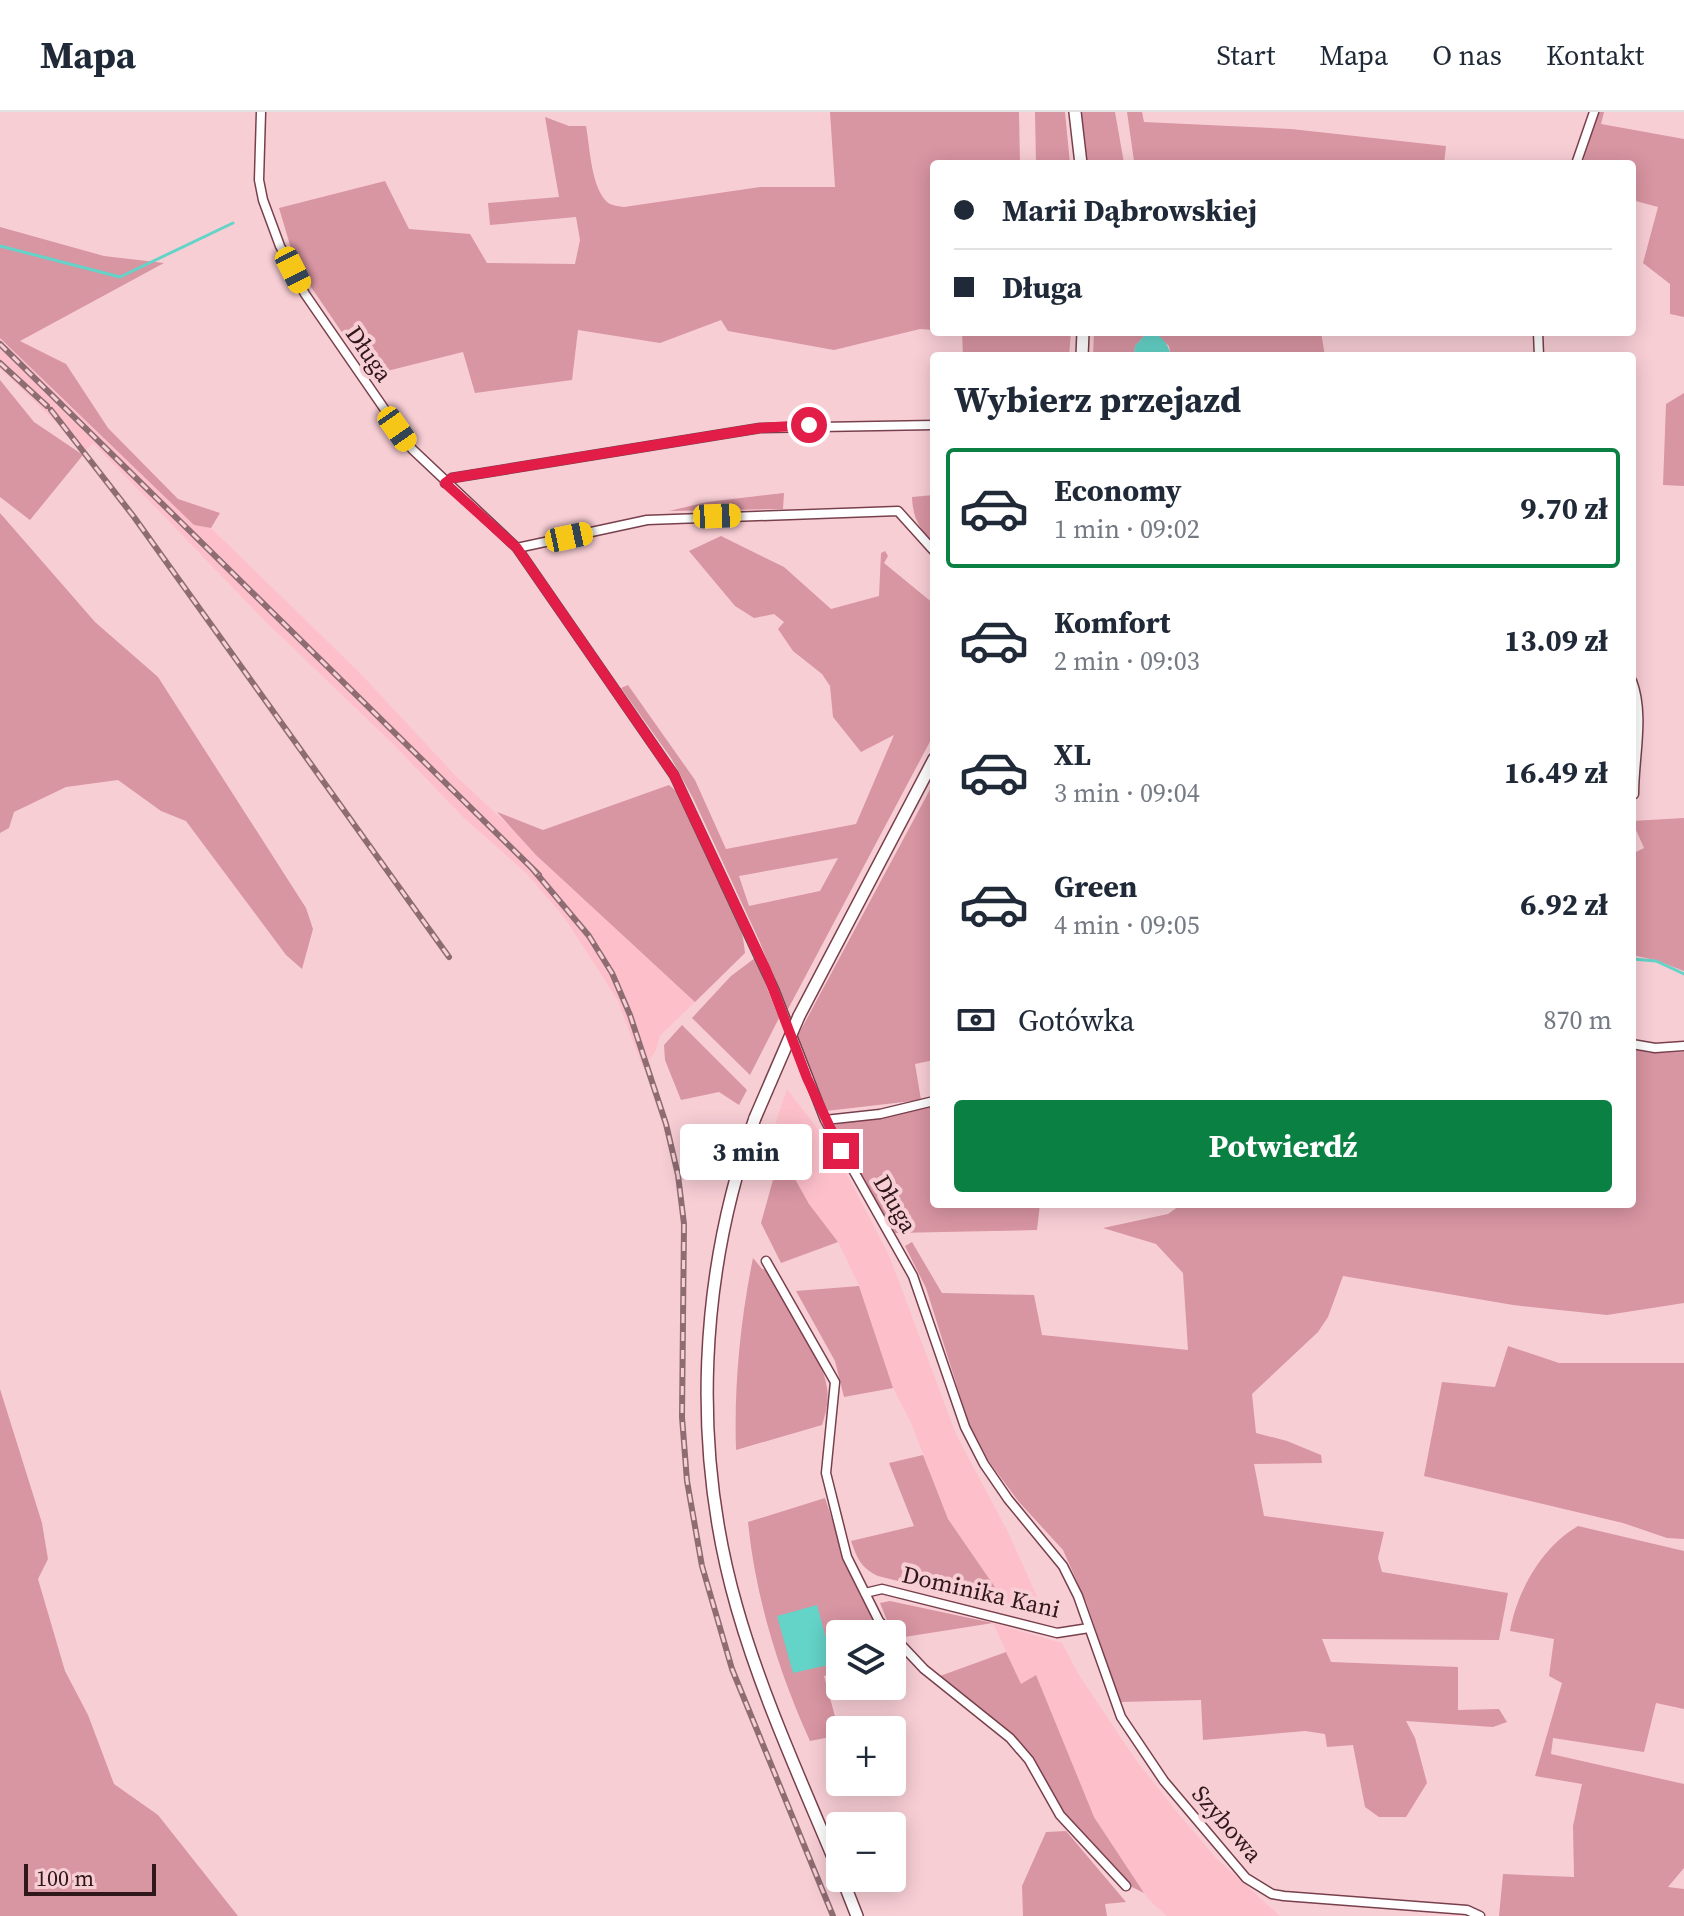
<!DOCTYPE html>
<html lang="pl">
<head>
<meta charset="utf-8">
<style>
  body { margin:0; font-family:"Source Serif 4",serif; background:#f2f2f3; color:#1f2937; height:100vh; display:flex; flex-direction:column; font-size:30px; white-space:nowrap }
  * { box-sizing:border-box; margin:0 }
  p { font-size:26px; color:#747a83 }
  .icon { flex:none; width:44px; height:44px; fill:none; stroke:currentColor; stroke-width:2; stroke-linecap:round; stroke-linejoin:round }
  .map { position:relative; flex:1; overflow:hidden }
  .drawer { position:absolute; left:930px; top:240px; width:706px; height:856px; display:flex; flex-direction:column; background:#fff; border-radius:8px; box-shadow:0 4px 20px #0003 }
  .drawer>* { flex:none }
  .guide { position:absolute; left:930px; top:48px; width:706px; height:176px; border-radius:8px; box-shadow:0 4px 20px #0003; display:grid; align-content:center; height:176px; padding:0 24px; background:#fff }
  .fabs { position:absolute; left:826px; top:1508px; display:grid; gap:16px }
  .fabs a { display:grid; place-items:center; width:80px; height:80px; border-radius:8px; background:#fff; box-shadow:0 4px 20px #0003; font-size:40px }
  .scale { position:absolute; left:24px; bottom:20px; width:132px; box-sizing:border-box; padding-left:8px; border:4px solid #2f171c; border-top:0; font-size:22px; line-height:28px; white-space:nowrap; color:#2f171c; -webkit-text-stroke:6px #f8ced5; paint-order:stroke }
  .end { position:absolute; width:36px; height:36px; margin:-18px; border:10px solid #e11d48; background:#fff; box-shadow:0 0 0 4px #fff }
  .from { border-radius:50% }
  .bubble { position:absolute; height:56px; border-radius:8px; background:#fff; box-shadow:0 4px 20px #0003; font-size:26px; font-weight:700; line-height:56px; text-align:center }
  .car { position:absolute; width:24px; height:48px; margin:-24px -12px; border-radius:10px; box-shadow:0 0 6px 2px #0007; background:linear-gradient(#f5c518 24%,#345 0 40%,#f5c518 0 76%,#345 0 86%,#f5c518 0) }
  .guide b { display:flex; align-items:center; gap:28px; height:76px; font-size:30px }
  .guide b+b { border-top:2px solid #e0e1e3 }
  .guide i { width:20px; height:20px; background:#1f2937 }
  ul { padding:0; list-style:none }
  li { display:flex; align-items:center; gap:24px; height:120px; margin:0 16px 12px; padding:0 8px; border:4px solid transparent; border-radius:8px }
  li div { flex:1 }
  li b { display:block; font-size:30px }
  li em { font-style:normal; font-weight:700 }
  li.on { border-color:#0b8043 }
  li>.icon { width:72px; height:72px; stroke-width:1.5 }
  h2 { padding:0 24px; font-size:36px; line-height:96px }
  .pay { display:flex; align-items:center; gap:20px; height:88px; padding:0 24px; font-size:30px }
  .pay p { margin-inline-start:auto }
  .button { display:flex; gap:16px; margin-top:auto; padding:16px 24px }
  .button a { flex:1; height:92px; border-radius:8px; background:#0b8043; color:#fff; font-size:32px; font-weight:700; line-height:92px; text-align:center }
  header { display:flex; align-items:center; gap:48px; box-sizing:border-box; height:112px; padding:0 40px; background:#fff; border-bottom:2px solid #e0e1e3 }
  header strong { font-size:38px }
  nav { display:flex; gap:44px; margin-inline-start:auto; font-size:28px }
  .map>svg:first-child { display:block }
  .built { fill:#fdc0cb }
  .green { fill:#d895a2; fill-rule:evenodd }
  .water { fill:#64d3c8 }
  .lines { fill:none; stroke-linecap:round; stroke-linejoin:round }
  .stream { stroke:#64d3c8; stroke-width:3 }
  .street-casing { stroke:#78404c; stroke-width:11 }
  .secondary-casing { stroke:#78404c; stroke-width:14 }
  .street { stroke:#fff; stroke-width:8 }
  .secondary { stroke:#fff; stroke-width:11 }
  .rail-casing { stroke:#8d6c72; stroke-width:6 }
  .rail { stroke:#f8ced5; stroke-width:3; stroke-dasharray:9; stroke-linecap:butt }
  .secondary-bridge-casing { stroke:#78404c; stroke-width:14; stroke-linecap:butt }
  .secondary-bridge { stroke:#fff; stroke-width:11 }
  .route { stroke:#e11d48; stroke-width:10 }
  .labels { text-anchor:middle; stroke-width:8; stroke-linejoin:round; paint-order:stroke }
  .street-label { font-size:24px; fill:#2f171c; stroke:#f8ced5 }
</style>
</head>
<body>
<header>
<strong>Mapa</strong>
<nav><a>Start</a><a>Mapa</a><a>O nas</a><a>Kontakt</a></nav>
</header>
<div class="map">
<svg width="1684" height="1804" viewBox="0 0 1684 1804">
  <rect width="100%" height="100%" fill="#f8ced5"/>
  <path class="built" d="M0,226L194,413L211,416L360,561L455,663L688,882L695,890L660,924L655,940L643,956L617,887L564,805L527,762L463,705L394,633L264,508L93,331L83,343L64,318L0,256Z
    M787,977L836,1041L889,1143L956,1322L1009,1422L1040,1491L1010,1497L948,1407L911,1311L893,1276L860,1176L838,1130L809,1092L790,1058L768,1033Z
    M993,1511L1062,1531L1079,1563L1136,1648L1178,1701L1216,1746L1280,1804H1167L1148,1787L1094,1705L1035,1563L1021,1573Z"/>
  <path class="green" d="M830,0H1019L1020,52H934V218L920,217L834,238L728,219L721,208L660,231L578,218L572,268L475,281L463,240L371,263L296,153L279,96L385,69L409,117L470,122L487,151L575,152L580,128L576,105L490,113L488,91L559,85L545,5L569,14H586C590,36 591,73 606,89C611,94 618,94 624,95L760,75H835Z
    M1035,0H1065L1070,52H1036Z
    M1080,0H1115L1124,51L1134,49L1127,0H1142L1144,10L1291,17L1446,34L1444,52H1086Z
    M1599,0H1604L1601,12L1684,27V205L1670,202V172L1643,151L1658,95L1632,88V52H1582Z
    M0,115L104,144L164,151L20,229L66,252L108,316L178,387L220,401L211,416L194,413L0,226Z
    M962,220H1071L1069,244H963Z
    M1094,220H1148L1135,234L1134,244H1093Z
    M1153,220H1321L1325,244H1171L1169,234Z
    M0,268L34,310L83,343L30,408L0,385Z
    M1684,281V374L1663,373L1666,292Z
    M784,381L783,397L669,399L707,390Z
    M934,383V431C919,417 913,406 912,385Z
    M0,401L95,510L158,565L306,796L313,817L302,857L286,843L186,709L161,699L118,668L66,675L14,700L9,716L0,721Z
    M721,424L784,455L831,497L879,484L881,441L885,439L888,444L884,451L934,492V622L787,899L759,828L693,686L671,646L621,576L628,573L695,668L726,737L856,712L894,623L861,640L833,605L830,574L822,562L793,539L778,517L784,510L774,502L754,506L735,494L689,439ZM838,746L820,779L749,794L739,764Z
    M934,670V948L915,952L921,988L826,999L797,925Z
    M669,673L676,679C697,722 743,795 745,841L695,890L536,743L497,700L543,718Z
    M1684,706V859L1655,848L1632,843V742L1644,736L1632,709Z
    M755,846L779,906L750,963L692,906L731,864Z
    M682,913L747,978L739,993L719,980L681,988L665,948L664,933Z
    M1632,937L1650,941L1684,940V1191L1607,1203L1513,1193L1343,1164L1328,1205L1318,1220L1252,1282L1256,1321L1287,1329L1321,1343L1322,1351L1254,1352L1264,1404L1384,1420L1378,1446L1382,1460L1508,1481L1499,1528L1322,1527L1331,1550L1458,1555V1598L1499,1597L1507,1610L1493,1615L1406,1609L1415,1626L1427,1671L1406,1705H1379L1365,1695L1353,1633L1327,1635L1325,1622L1305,1619L1203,1628L1201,1588L1120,1590L1087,1492L1063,1438L1019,1390L990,1351L969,1312L926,1176L905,1134L912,1130L942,1181L1034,1183L1042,1223L1188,1238L1183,1161L1156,1132L1103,1116L1168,1102L1182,1092H1233L1246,1096L1250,1092H1632Z
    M929,994L934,996V1092H1040L1037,1118L894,1121L834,1014L838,1011L887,1005Z
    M776,1057L790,1058L809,1092L838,1130L781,1151L761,1111Z
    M753,1146L762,1157L769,1158C787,1190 822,1241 827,1276C829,1289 826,1301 822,1313L736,1338C734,1274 740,1210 753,1146Z
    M859,1174L893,1276L844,1285L835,1249L796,1179Z
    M1508,1234L1559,1251H1684V1427L1667,1426L1623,1411L1424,1364L1442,1270L1495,1275Z
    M0,1277L42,1411L48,1447L38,1467L65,1559L88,1603L114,1672L158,1703L238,1804H0Z
    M923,1343L948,1407L1010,1497L878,1464C861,1456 857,1446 851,1429L914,1414L889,1351Z
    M825,1386L848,1456L885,1522H840V1559L824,1564L840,1623L810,1629C779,1561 755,1484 748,1410Z
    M1578,1414L1684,1439V1597L1656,1591L1644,1640L1553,1626L1551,1642L1684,1672V1756L1668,1775L1684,1777V1804H1499L1503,1762L1574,1765L1573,1714L1582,1672L1535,1664L1562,1571L1549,1564L1554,1527L1510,1519C1517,1479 1542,1435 1578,1414Z
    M890,1489L993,1511L898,1526L890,1516L880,1491Z
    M1006,1540L1021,1572L1036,1563L1094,1705L1144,1781L1124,1771L1067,1708L1023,1633L940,1564Z
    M1066,1719L1126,1790L1105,1792L1107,1804H1023L1022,1774L1046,1720Z"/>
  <path class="water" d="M1148,220C1160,220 1169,233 1171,244H1134L1135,234Z
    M817,1493L833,1552L793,1561L777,1504Z"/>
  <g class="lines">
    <path class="stream" d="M0,134L120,165L233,111
      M1632,847L1656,849L1684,862"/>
    <g class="street-casing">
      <path id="street" d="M261,0L259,68L263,88L280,134L305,182L412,337L517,436L674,663L774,877L825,1008L913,1164L965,1315L984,1352L1008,1387L1063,1454L1078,1484L1121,1605L1164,1669L1246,1766L1272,1782L1284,1784L1467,1798L1480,1804
        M1576,52L1594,0
        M1538,220L1539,244
        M445,371L452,366L760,316L934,313
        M517,436L647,408L898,399L934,439
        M1632,569C1645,603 1634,645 1634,682
        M1632,932L1655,936L1684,934
        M825,1008L880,1002L934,989
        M766,1149L835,1270L826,1361L847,1445L879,1509L891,1522
        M865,1481L882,1477L1057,1521L1089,1516
        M892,1523L924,1557L1010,1626L1029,1648L1060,1703L1126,1774"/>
    </g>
    <g class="secondary-casing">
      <path id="secondary" d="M1075,0L1081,52
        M1082,244L1083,220
        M799,904L934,647
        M755,1006C699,1162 691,1336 737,1496C763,1587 804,1675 840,1762
        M842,1766L857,1804"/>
    </g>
    <use href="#street" class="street"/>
    <use href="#secondary" class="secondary"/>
    <g class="rail-casing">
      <path id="rail" d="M0,232L539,763
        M0,251L47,294
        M51,298L134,405L449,845
        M531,755L589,824L612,861L630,903L666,1012L678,1063L684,1112L682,1305L687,1369L702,1454L732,1557L833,1804"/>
    </g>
    <use href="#rail" class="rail"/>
    <g class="secondary-bridge-casing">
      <path id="secondary-bridge" d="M755,1006L799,904"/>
    </g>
    <use href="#secondary-bridge" class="secondary-bridge"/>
  </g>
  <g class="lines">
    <path class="route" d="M809,313L760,316L452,366L445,371L517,436L674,663L766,858L807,966L841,1039"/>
  </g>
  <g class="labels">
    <g class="street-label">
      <text transform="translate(369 242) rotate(55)" y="8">Długa</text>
      <text transform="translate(895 1092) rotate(60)" y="8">Długa</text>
      <text transform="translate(981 1480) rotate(13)" y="8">Dominika Kani</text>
      <text transform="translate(1227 1712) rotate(49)" y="8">Szybowa</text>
    </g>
  </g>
</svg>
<div class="fabs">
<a><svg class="icon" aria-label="layers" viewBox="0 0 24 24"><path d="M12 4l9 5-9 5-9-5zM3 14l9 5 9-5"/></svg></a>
<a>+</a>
<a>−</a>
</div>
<div class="scale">100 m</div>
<i class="end from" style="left:809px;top:313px"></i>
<i class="end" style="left:841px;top:1039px"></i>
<div class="bubble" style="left:680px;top:1012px;width:132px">3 min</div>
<i class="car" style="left:293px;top:158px;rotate:153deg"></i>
<i class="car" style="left:397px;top:317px;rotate:145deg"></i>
<i class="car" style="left:717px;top:404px;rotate:88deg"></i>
<i class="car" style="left:569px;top:425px;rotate:78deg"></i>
<div class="guide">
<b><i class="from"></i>Marii Dąbrowskiej</b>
<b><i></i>Długa</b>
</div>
<section class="drawer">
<h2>Wybierz przejazd</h2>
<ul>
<li class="on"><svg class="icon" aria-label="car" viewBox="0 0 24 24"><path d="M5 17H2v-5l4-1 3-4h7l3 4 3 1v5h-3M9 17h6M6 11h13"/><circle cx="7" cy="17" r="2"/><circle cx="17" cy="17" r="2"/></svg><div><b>Economy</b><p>1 min · 09:02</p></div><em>9.70 zł</em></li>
<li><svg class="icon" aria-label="car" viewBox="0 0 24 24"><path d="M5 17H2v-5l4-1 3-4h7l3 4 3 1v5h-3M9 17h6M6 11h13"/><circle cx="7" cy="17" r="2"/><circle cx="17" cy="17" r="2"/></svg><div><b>Komfort</b><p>2 min · 09:03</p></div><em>13.09 zł</em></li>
<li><svg class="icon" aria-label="car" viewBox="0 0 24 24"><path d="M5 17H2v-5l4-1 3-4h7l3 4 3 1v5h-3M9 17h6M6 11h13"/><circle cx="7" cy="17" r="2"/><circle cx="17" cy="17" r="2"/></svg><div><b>XL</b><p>3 min · 09:04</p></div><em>16.49 zł</em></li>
<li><svg class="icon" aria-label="car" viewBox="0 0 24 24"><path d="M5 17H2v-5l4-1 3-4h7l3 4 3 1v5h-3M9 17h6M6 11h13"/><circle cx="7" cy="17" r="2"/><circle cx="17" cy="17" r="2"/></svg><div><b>Green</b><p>4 min · 09:05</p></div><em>6.92 zł</em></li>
</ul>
<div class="pay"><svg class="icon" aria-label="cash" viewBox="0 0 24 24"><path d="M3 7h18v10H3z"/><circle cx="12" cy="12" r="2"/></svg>Gotówka<p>870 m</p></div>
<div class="button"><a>Potwierdź</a></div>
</section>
</div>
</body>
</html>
